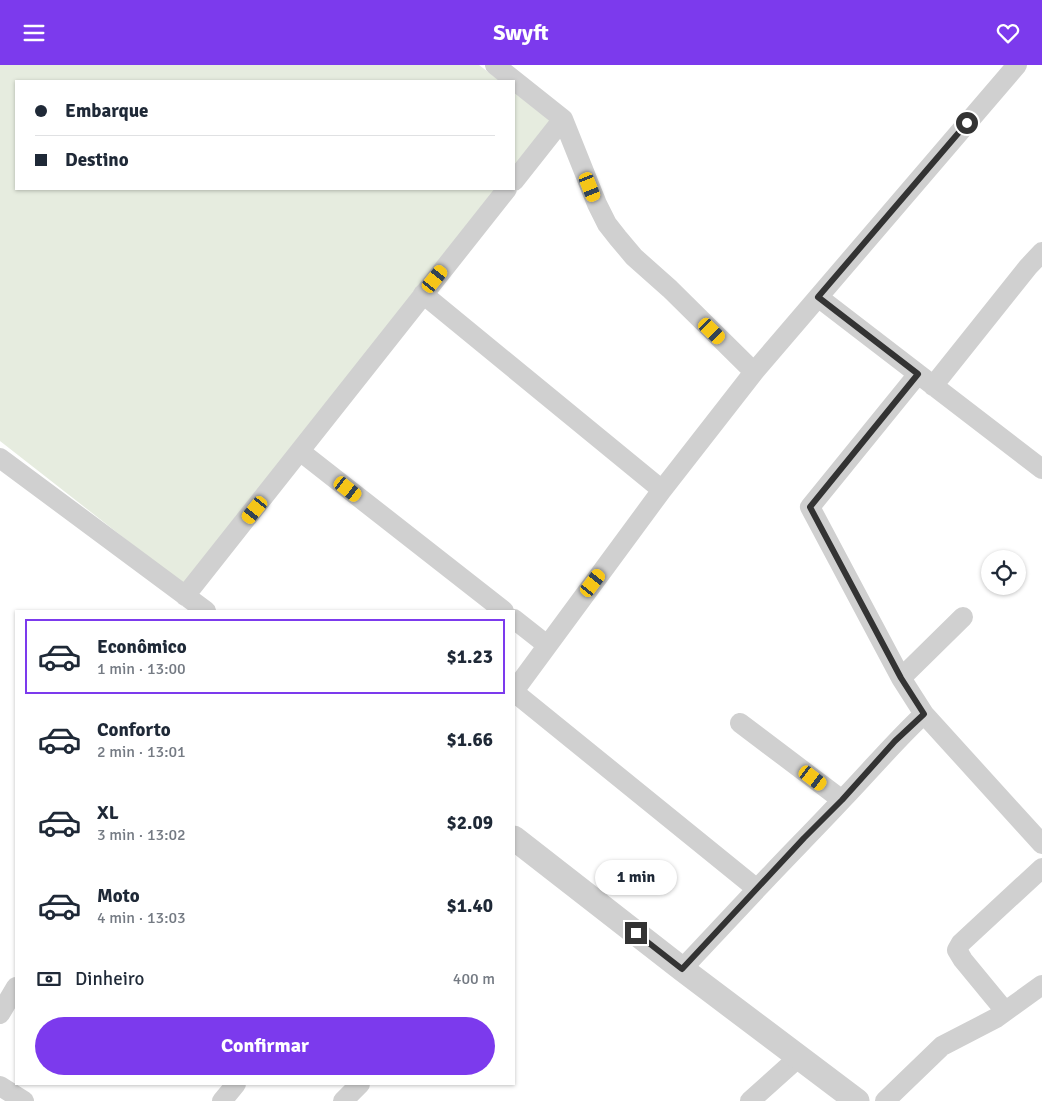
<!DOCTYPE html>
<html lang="pt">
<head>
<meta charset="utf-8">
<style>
  body { margin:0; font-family:Signika,sans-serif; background:#f6f6f7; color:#1f2937; height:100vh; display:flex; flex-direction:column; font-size:19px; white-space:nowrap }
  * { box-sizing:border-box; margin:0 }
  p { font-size:16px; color:#747a83 }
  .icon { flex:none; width:28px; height:28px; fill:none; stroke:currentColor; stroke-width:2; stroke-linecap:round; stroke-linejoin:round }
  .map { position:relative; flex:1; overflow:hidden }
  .sheet { position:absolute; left:15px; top:545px; width:500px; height:475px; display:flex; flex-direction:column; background:#fff; border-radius:0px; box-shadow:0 1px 4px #0004 }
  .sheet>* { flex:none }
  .top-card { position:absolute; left:15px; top:15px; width:500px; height:110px; border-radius:0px; box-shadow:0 1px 4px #0004; display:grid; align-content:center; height:110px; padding:0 20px; background:#fff }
  .buttons { position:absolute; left:981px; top:485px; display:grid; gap:10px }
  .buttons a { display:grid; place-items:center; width:45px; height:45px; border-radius:50%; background:#fff; box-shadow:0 1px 4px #0004; font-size:25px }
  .end { position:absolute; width:22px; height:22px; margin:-11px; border:6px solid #333; background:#fff; box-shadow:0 0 0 2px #fff }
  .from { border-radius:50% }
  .bubble { position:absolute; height:35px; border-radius:18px; background:#fff; box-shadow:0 1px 4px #0004; font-size:16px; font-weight:700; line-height:35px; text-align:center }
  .car { position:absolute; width:15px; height:30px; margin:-15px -8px; border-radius:6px; box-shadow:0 0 4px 1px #0007; background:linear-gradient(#f5c518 24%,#345 0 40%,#f5c518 0 76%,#345 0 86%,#f5c518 0) }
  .top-card b { display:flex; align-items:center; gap:18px; height:48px; font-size:19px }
  .top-card b+b { border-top:1px solid #e0e1e3 }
  .top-card i { width:12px; height:12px; background:#1f2937 }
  ul { padding:9px 0 0; list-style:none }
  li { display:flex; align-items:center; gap:15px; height:75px; margin:0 10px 8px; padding:0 10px; border:2px solid transparent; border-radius:0px }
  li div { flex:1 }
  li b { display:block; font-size:19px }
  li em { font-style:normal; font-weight:700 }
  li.active { border-color:#7c3aed }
  li>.icon { width:45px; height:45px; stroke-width:1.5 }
  .pay { display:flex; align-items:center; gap:12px; height:55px; padding:0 20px; font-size:19px }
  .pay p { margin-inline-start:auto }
  .action { display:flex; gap:10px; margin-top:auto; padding:10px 20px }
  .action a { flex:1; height:58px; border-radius:30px; background:#7c3aed; color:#fff; font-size:20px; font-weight:700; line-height:58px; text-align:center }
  header { display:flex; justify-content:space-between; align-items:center; height:65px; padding:0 20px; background:#7c3aed; color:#fff; font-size:22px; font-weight:700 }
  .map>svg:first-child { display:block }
  .green { fill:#e6ecdf }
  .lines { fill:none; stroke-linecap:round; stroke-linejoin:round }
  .minor { stroke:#d0d0d0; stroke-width:20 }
  .tertiary { stroke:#d0d0d0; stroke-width:25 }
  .route { stroke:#333; stroke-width:6 }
</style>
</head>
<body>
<header><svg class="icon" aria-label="menu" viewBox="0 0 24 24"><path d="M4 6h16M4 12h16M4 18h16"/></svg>Swyft<svg class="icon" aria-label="heart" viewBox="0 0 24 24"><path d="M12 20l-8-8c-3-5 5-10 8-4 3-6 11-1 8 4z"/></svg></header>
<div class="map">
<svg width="1042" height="1036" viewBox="0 0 1042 1036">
  <rect width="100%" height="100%" fill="#fff"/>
  <path class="green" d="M0,0H479L500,16H16V124H513L197,530L0,376Z
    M514,26L561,62L514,123Z"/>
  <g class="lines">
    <path class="minor" d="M495,0L563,54L597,139L607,159L618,173L634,192L670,224L754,307
      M514,116L563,54
      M423,229L662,425
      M818,232L1042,404
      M918,309L810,442L901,613L924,649L1042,779
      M933,321L1028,202L1042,187
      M301,387L504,546
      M0,393L206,546
      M185,531L507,124
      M514,554L547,580
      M901,613L963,552
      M514,626L662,425L754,307L1017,0
      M514,627L757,824L682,904
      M740,658L842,735
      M757,824C785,794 814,765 842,735C870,706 895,676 924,649
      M1005,946L963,895L957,885L961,878L1042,803
      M0,949L16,922
      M0,1021L24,1036
      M222,1036L236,1019
      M343,1036L360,1019
      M750,1036L799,992
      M885,1036L942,981L996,953L1042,920"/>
    <path class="tertiary" d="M514,773L682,904L857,1036"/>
  </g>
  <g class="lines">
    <path class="route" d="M636,868L682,904L804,773L842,735L895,676L924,649L901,613L810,442L918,309L818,232L967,58"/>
  </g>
</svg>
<div class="buttons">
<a><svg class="icon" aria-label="locate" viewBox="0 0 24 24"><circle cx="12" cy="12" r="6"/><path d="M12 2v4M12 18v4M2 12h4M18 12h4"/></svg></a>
</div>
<i class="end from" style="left:967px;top:58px"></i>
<i class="end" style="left:636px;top:868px"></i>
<div class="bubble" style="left:595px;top:795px;width:82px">1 min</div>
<i class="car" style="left:590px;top:122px;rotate:158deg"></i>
<i class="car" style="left:435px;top:214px;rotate:39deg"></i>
<i class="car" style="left:712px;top:266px;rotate:134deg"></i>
<i class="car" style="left:348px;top:424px;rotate:128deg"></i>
<i class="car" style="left:255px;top:445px;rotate:219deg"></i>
<i class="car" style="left:593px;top:518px;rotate:37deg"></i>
<i class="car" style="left:813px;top:713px;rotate:127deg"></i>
<div class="top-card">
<b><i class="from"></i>Embarque</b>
<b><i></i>Destino</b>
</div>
<section class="sheet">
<ul>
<li class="active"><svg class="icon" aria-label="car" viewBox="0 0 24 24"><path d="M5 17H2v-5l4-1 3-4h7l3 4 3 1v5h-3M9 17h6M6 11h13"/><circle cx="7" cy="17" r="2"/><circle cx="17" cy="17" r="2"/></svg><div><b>Econômico</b><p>1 min · 13:00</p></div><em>$1.23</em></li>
<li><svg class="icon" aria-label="car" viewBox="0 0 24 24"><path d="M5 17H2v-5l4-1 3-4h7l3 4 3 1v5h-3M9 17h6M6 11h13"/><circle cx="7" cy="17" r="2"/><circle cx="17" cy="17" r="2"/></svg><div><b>Conforto</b><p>2 min · 13:01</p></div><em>$1.66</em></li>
<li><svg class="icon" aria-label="car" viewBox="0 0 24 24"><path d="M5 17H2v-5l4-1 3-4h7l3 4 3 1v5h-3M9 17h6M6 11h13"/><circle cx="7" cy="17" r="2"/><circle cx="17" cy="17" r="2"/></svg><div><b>XL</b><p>3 min · 13:02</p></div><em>$2.09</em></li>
<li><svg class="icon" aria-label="car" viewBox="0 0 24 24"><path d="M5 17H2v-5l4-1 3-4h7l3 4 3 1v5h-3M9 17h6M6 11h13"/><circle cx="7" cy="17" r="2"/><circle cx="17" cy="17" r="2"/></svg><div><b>Moto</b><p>4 min · 13:03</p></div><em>$1.40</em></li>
</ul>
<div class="pay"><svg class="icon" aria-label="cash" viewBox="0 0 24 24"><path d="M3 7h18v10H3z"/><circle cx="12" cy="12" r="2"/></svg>Dinheiro<p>400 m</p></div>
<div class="action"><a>Confirmar</a></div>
</section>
</div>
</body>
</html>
